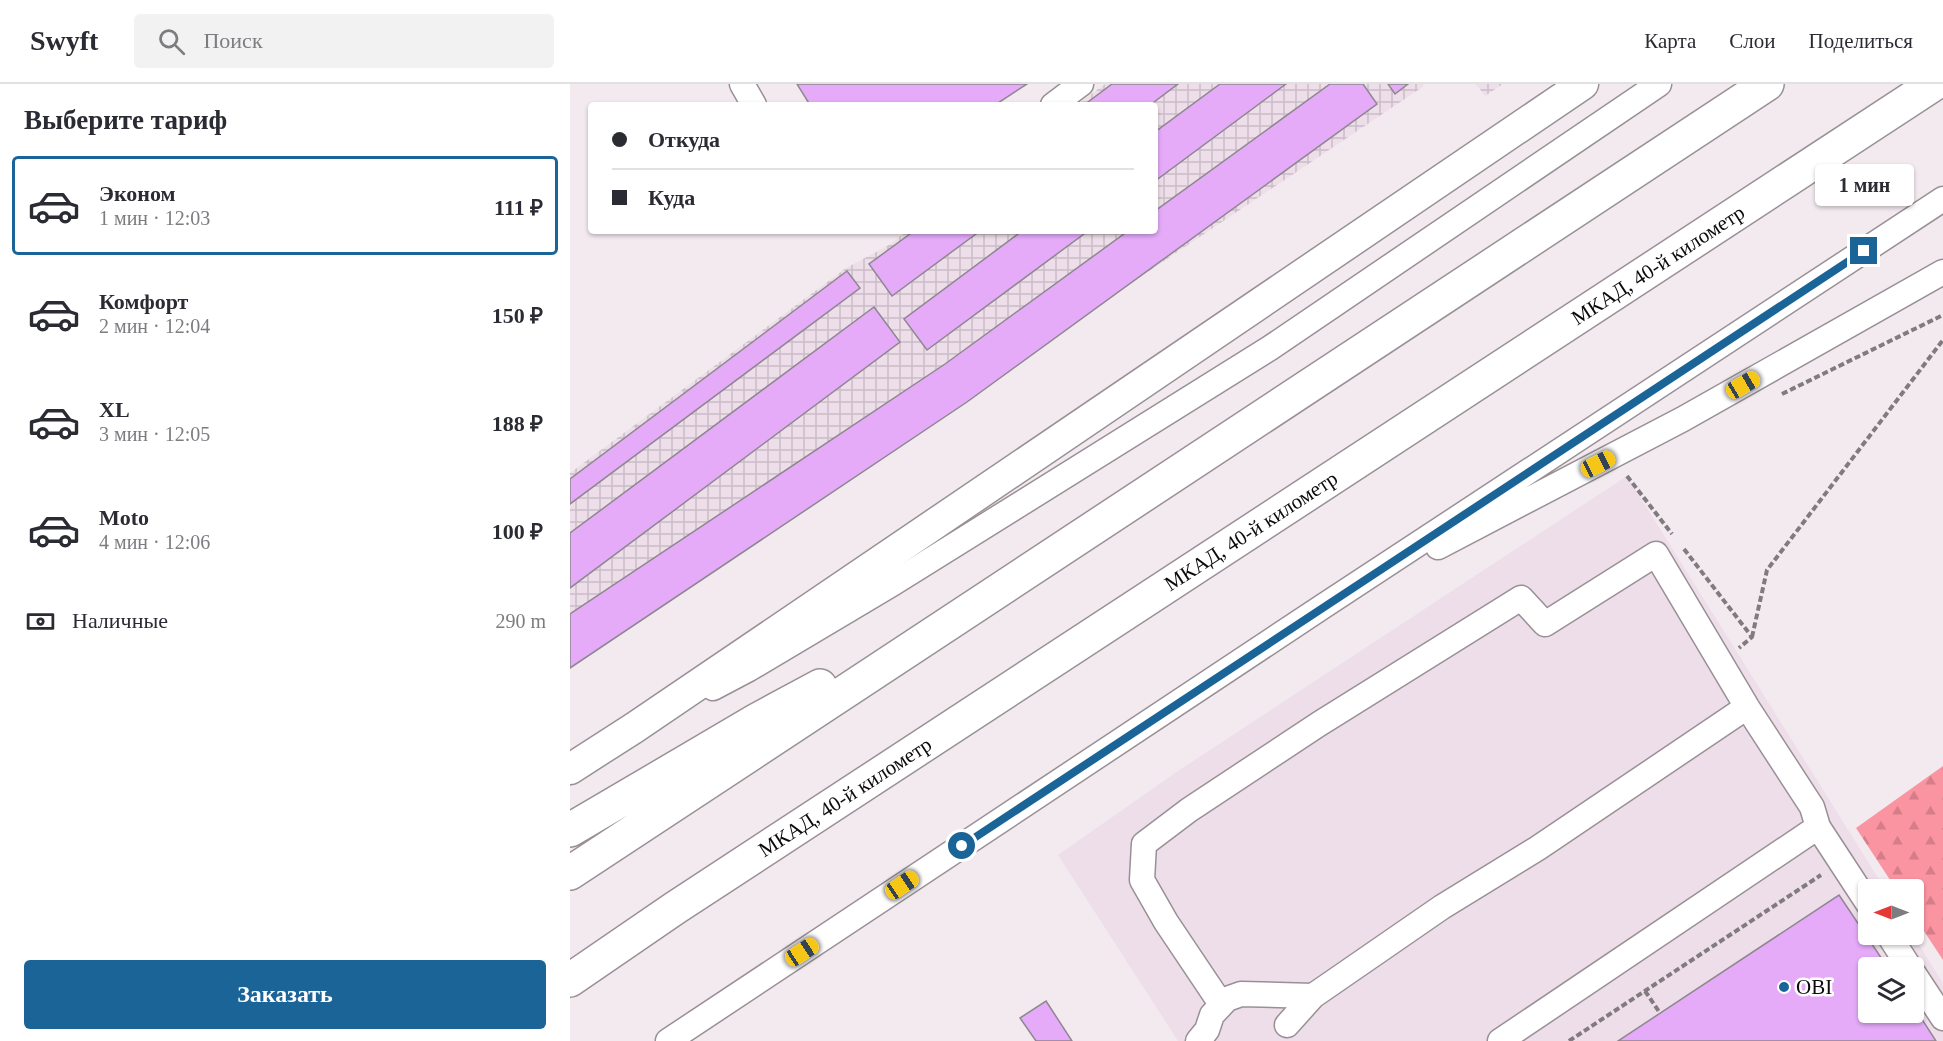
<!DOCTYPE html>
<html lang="ru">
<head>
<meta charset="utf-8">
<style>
  body { margin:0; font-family:"Times New Roman",serif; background:#f2f2f3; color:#2b2b33; height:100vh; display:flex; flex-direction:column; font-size:22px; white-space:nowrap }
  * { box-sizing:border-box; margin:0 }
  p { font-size:20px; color:#7c7c81 }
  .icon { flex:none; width:33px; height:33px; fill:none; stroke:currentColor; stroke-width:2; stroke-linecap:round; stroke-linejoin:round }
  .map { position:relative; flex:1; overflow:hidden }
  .panel { display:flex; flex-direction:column; background:#fff; width:570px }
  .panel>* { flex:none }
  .top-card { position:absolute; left:18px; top:18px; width:570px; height:132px; border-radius:6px; box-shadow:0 2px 4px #0004; display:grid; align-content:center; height:132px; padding:0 24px; background:#fff }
  .needle { width:39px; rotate:270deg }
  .buttons { position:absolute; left:1288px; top:795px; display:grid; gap:12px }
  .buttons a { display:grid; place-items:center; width:66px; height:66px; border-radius:6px; background:#fff; box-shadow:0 2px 4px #0004; font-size:30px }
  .end { position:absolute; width:27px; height:27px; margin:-14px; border:8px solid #1a6497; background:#fff; box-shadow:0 0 0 3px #fff }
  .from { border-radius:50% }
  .bubble { position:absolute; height:42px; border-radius:6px; background:#fff; box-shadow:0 2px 4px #0004; font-size:20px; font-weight:600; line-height:42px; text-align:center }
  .car { position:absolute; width:18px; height:36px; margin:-18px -9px; border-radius:8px; box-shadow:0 0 4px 2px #0007; background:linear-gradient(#f5c518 24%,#345 0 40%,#f5c518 0 76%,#345 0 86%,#f5c518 0) }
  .top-card b { display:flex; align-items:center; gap:21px; height:57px; font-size:22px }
  .top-card b+b { border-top:2px solid #e1e1e2 }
  .top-card i { width:15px; height:15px; background:#2b2b33 }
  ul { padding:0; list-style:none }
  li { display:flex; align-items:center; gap:18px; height:99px; margin:0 12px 9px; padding:0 12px; border:3px solid transparent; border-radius:6px }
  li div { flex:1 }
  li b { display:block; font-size:22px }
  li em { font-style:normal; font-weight:600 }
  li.on { border-color:#1a6497 }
  li>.icon { width:54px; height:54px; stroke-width:1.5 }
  h2 { padding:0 24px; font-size:27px; line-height:72px }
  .pay { display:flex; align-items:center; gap:15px; height:66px; padding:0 24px; font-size:22px }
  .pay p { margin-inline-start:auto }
  .action { display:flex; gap:12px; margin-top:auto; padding:12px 24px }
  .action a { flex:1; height:69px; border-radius:6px; background:#1a6497; color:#fff; font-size:24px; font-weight:600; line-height:69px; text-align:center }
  header { display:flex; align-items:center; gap:36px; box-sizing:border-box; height:84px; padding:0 30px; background:#fff; border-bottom:2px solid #e1e1e2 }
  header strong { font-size:28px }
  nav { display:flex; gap:33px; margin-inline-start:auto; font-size:21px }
  .search { width:420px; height:54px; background:#f2f2f3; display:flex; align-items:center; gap:15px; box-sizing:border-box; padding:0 21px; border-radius:6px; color:#7c7c81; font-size:22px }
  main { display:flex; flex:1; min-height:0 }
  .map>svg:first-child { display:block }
  .built { fill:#eedee9; fill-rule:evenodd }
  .industrial { fill:url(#industrial-grid) }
  .forest { fill:url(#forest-firs) }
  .building { fill:#e5abf9; stroke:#8d878f; stroke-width:1.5 }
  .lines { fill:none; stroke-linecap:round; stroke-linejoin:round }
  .minor-casing { stroke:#999096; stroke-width:27 }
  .major-casing { stroke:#999096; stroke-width:33 }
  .highway-casing { stroke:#999096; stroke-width:36 }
  .path { stroke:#817b7f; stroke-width:4; stroke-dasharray:6 3; stroke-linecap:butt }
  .minor { stroke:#fff; stroke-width:24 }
  .major { stroke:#fff; stroke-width:30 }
  .highway { stroke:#fff; stroke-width:33 }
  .route { stroke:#1a6497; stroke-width:8 }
  .poi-dot { fill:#1a6497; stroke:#fff; stroke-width:2 }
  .labels { text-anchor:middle; stroke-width:5; stroke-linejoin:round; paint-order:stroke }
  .street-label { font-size:21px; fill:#0d0a0c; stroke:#fff }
  .poi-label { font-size:21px; fill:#0d0a0c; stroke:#fff; text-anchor:start }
</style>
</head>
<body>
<header>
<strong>Swyft</strong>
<div class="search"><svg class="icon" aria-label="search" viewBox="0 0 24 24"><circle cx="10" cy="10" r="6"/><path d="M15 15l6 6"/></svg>Поиск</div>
<nav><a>Карта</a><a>Слои</a><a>Поделиться</a></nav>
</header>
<main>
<section class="panel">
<h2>Выберите тариф</h2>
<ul>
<li class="on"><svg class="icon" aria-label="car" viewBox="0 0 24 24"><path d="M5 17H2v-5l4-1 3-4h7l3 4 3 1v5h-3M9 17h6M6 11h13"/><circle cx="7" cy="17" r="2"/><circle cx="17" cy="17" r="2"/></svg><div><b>Эконом</b><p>1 мин · 12:03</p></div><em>111 ₽</em></li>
<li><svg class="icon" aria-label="car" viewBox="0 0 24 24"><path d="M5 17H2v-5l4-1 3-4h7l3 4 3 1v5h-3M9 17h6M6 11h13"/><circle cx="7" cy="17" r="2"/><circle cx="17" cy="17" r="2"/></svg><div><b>Комфорт</b><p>2 мин · 12:04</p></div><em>150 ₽</em></li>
<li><svg class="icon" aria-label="car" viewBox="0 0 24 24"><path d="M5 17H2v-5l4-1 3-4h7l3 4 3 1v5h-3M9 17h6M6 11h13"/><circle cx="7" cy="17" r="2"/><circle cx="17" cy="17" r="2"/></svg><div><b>XL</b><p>3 мин · 12:05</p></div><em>188 ₽</em></li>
<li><svg class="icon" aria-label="car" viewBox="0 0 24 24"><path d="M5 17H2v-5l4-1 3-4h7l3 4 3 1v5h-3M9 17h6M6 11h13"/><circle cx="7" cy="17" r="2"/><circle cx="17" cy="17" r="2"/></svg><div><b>Moto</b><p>4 мин · 12:06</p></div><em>100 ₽</em></li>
</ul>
<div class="pay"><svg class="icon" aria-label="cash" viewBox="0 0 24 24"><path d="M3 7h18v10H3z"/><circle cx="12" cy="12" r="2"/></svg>Наличные<p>290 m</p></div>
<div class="action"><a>Заказать</a></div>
</section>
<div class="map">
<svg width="1373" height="957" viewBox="0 0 1373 957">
  <defs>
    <pattern id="industrial-grid" width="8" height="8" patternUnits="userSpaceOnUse" patternTransform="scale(1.5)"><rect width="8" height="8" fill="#eedee9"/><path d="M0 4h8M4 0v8" fill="none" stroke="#cbbdc7"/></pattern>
    <pattern id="forest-firs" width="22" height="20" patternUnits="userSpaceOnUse" patternTransform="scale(1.5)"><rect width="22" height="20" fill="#fa94a1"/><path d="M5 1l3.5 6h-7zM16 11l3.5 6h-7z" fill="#d57e89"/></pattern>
  </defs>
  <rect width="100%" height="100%" fill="#f3eaf0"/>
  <path class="built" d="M1057,392L1315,805L1299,806V850L1343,851L1373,899V957H608L488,771L605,689ZM1299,884H1344V928H1299Z"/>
  <path class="industrial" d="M535,0H853L854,2L0,577V389L276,184L319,161L337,147H585V21H507Z
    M906,0H933L915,12Z"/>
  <path class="forest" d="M1373,682V876L1344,832V806L1326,805L1286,744Z"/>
  <path class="building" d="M227,0H457L425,21H240Z
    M542,0H608L580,21H514Z
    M650,0H716L585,97V48Z
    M760,0H793L807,20L397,318L0,584V530L375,280L558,147H585V127Z
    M818,0H838L825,10Z
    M344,147H410L322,212L299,180Z
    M452,147H518L357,266L334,235Z
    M277,187L290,204L0,420V395Z
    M304,223L330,258L0,504V449Z
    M1269,811L1318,884H1299V928H1344V923L1366,957H1048Z
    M476,917L502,957H466L450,934Z"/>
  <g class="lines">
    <g class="minor-casing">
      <path id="minor" d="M172,0L184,21
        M483,21L511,0
        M868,463L1113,335L1373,188
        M143,604L179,585L322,500L700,264L1089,0
        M1248,743L1299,821
        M1318,850L1340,884
        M1344,890L1373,934
        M651,920L596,838L572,796L574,760L619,726L749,640L951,514L975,540L1086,470L1177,623L1242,723L1248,743L930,957
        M717,941L743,912L872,823L968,764L1177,623
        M98,957L752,523L1373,115
        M628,957L637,946L642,931L657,915L671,910L743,912"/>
    </g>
    <g class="major-casing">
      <path id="major" d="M0,685L64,644L1013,0"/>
    </g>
    <g class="highway-casing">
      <path id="highway" d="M0,746L187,636L250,602
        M0,789L1197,0
        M0,896L105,824L1364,0"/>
    </g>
    <path class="path" d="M1212,310L1373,231
      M1057,392L1102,450
      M1114,465L1182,553L1169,564
      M1182,553L1197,486L1373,256
      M1075,907L1090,929
      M999,957L1251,791"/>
    <use href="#minor" class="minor"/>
    <use href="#major" class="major"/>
    <use href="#highway" class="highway"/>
  </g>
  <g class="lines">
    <path class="route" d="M392,762L1294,167"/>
  </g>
  <circle class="poi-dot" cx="1214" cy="903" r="6"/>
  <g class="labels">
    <g class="street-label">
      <text transform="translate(1088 181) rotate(-33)" y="7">МКАД, 40-й километр</text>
      <text transform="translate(681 447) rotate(-33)" y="7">МКАД, 40-й километр</text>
      <text transform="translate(275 713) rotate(-33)" y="7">МКАД, 40-й километр</text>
    </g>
    <g class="poi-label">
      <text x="1226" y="910">OBI</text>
    </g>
  </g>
</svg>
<div class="buttons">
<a><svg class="needle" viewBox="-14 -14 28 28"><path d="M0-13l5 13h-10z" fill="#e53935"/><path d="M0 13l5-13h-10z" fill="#7c7c81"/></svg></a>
<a><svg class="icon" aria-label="layers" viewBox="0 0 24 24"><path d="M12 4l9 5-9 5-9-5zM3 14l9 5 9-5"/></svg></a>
</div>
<i class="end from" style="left:392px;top:762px"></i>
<i class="end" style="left:1294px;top:167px"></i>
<div class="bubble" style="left:1245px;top:80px;width:99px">1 мин</div>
<i class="car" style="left:1173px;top:301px;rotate:60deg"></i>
<i class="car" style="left:1028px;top:380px;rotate:63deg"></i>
<i class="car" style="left:332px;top:801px;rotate:56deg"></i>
<i class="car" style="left:232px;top:868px;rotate:57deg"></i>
<div class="top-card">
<b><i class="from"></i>Откуда</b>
<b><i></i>Куда</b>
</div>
</div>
</main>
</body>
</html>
